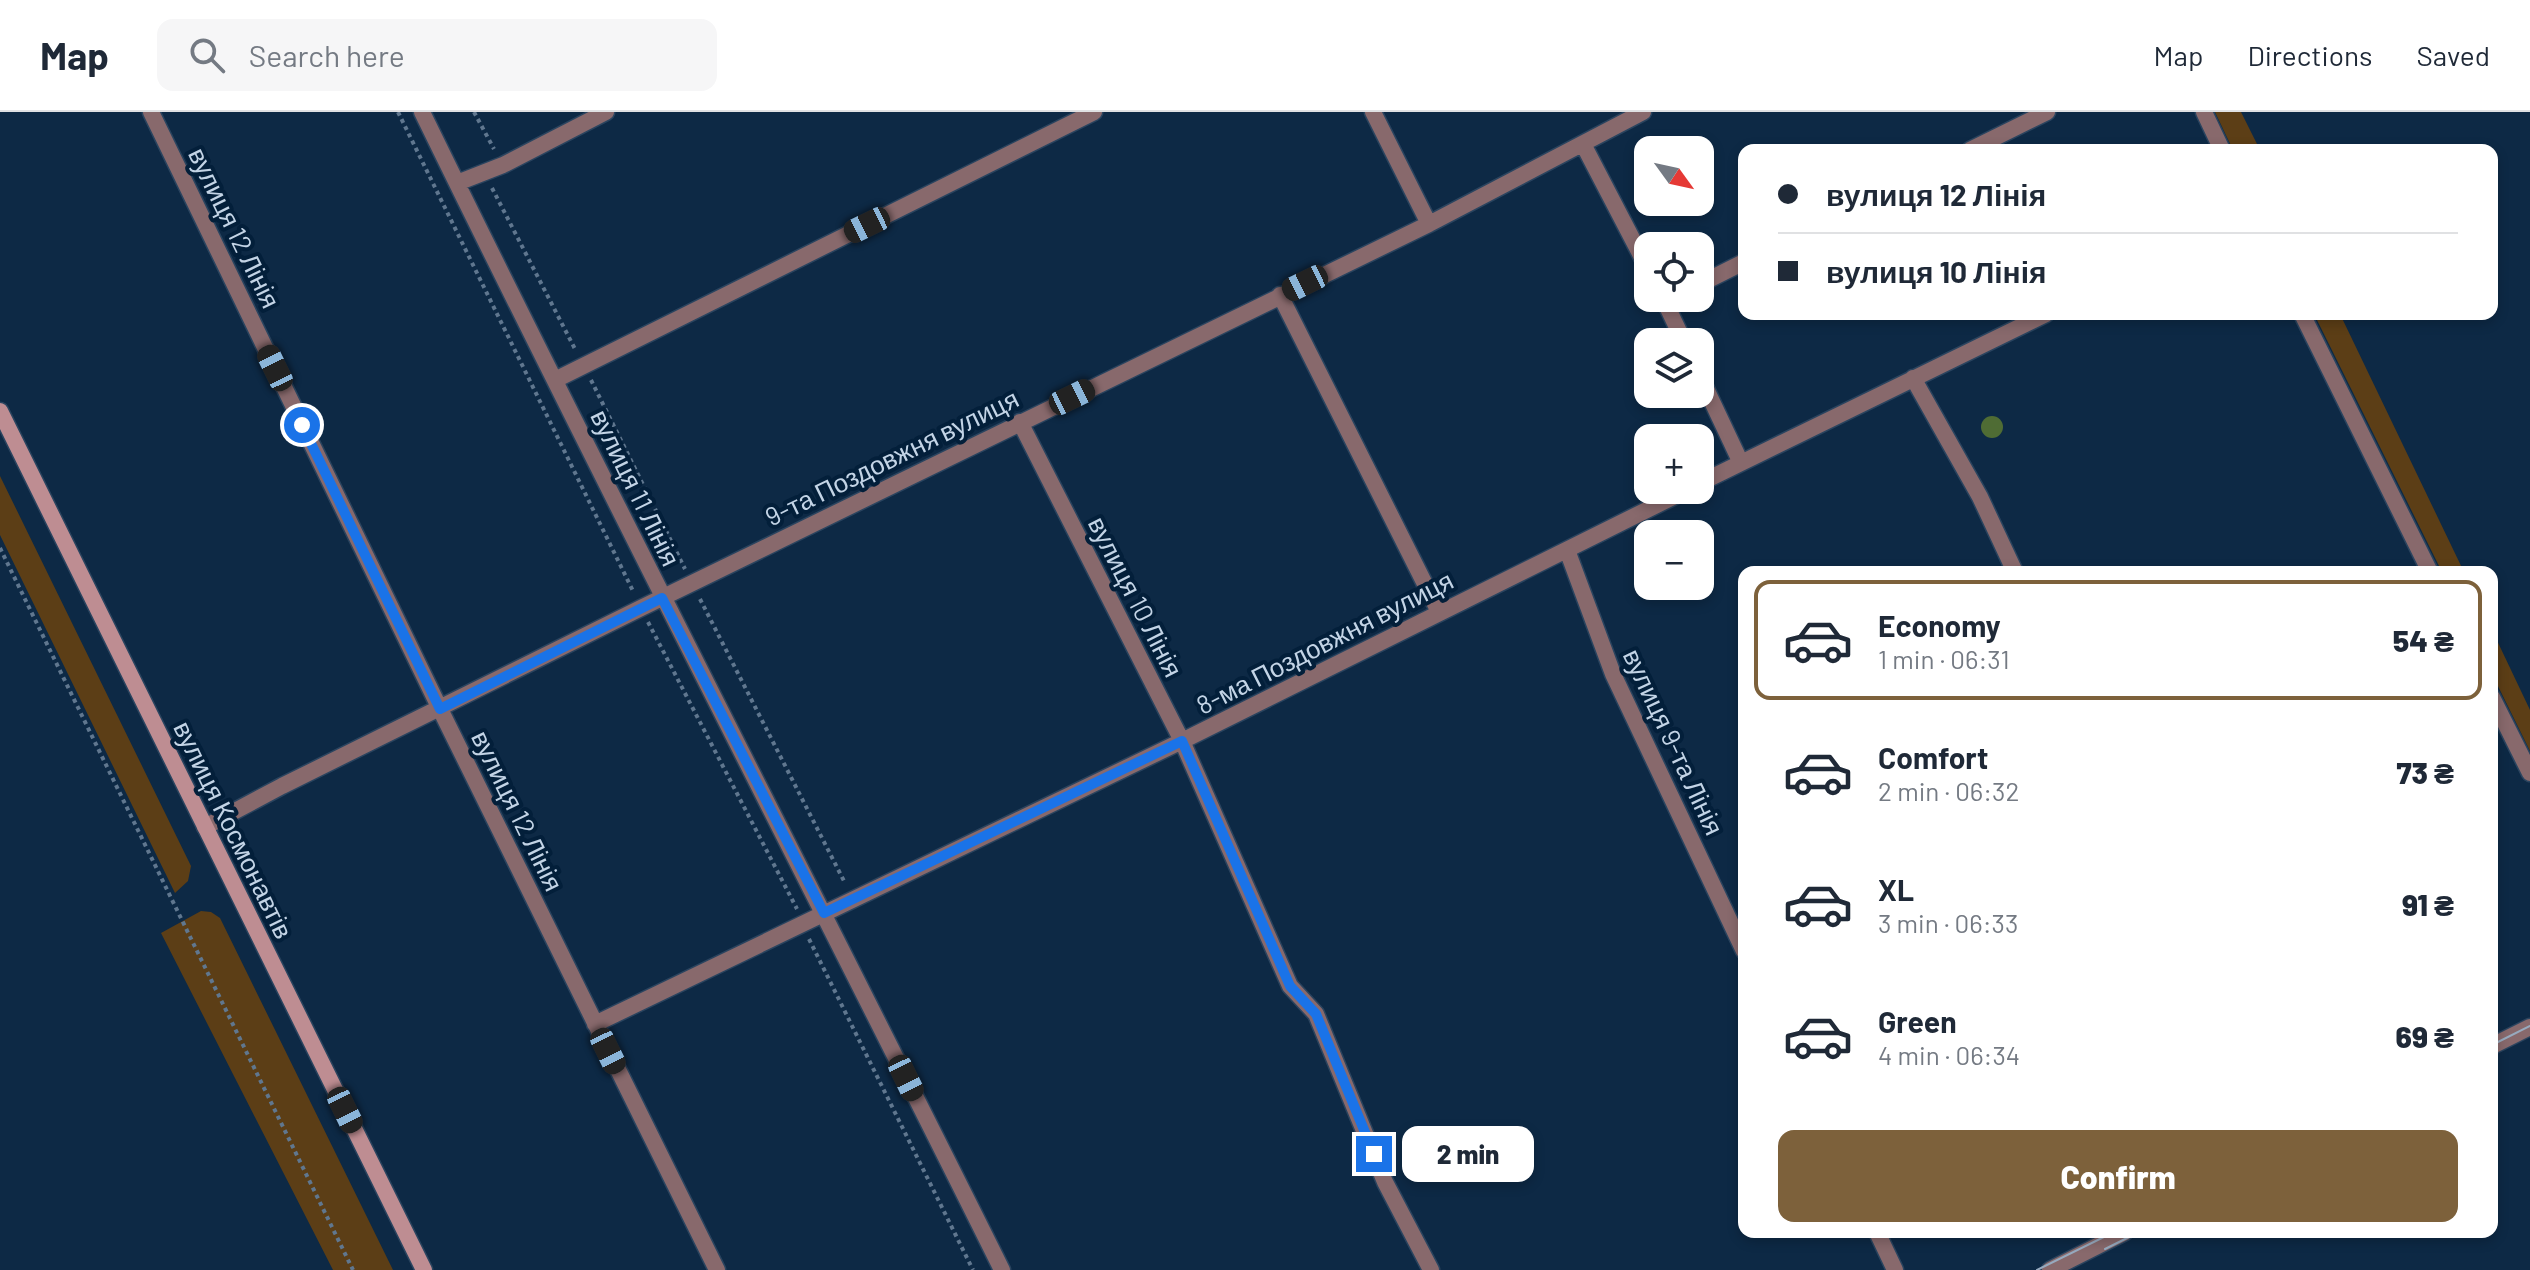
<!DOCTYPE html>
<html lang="en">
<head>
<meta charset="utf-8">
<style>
  body { margin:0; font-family:Barlow,sans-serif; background:#f6f6f7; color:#1f2937; height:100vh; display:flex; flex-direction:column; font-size:30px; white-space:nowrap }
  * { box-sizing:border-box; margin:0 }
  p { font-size:26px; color:#747a83 }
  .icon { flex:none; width:44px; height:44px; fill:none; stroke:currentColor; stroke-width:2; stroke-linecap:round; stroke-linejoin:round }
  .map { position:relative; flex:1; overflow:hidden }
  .side { position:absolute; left:1738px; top:454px; width:760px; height:672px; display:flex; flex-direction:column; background:#fff; border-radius:16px; box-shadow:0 4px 12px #0003 }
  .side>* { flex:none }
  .banner { position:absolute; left:1738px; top:32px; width:760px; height:176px; border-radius:16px; box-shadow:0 4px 12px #0003; display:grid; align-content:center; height:176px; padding:0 40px; background:#fff }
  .needle { width:52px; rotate:123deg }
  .tools { position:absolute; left:1634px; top:24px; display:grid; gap:16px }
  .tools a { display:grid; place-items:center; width:80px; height:80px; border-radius:16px; background:#fff; box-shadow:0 4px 12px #0003; font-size:40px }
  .end { position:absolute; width:36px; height:36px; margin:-18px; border:10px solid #1a73e8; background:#fff; box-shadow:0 0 0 4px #fff }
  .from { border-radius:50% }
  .bubble { position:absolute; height:56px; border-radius:16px; background:#fff; box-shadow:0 4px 12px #0003; font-size:26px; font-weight:800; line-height:56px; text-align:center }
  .car { position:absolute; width:24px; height:48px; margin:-24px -12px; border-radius:10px; box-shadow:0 0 6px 2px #0007; background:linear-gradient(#222 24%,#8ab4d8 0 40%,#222 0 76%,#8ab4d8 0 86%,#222 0) }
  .banner b { display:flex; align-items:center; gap:28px; height:76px; font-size:30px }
  .banner b+b { border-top:2px solid #e0e1e3 }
  .banner i { width:20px; height:20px; background:#1f2937 }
  ul { padding:14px 0 0; list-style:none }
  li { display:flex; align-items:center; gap:24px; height:120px; margin:0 16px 12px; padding:0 24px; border:4px solid transparent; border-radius:16px }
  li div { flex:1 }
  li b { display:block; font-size:30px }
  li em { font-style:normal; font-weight:800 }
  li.on { border-color:#7d613b }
  li>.icon { width:72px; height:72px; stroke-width:1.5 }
  .cta { display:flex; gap:16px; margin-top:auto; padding:16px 40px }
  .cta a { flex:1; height:92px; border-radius:16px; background:#7d613b; color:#fff; font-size:32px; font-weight:800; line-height:92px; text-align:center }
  header { display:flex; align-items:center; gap:48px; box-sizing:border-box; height:112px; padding:0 40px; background:#fff; border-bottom:2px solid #e0e1e3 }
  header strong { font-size:38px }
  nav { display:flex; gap:44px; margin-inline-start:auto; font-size:28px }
  .search { width:560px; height:72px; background:#f6f6f7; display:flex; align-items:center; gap:20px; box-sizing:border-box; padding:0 28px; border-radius:16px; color:#747a83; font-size:30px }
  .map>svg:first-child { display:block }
  .green { fill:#5c3e16 }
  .water { fill:#4f6c34 }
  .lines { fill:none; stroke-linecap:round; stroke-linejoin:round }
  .minor-casing { stroke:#2a445f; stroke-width:19 }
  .secondary-casing { stroke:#2a445f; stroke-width:19 }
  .path { stroke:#60778f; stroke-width:4; stroke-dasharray:4 4; stroke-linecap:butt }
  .minor { stroke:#88696c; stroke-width:16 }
  .secondary { stroke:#be8d92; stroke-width:16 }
  .tram { stroke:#97aabf; stroke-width:2 }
  .route { stroke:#1a73e8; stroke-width:10 }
  .labels { text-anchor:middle; stroke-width:8; stroke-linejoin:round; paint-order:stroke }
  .street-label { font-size:26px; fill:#c3d4e6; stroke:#031f3a }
</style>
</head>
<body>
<header>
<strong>Map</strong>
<div class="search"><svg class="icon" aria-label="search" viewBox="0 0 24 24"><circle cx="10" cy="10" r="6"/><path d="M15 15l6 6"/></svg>Search here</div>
<nav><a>Map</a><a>Directions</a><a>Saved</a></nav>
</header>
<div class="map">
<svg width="2530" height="1158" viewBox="0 0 2530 1158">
  <rect width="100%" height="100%" fill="#0d2945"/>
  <path class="green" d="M2215,0H2241L2260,38H2233Z
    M2314,202H2340L2464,460H2442Z
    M0,364L191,754L188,769L175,781L0,423Z
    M2492,518L2530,598V639L2492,562Z
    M201,799L211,800L220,806L393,1158H333L161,821Z"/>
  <path class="water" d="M1981 315a11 11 0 1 1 22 0a11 11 0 1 1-22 0Z"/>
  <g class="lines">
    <g class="minor-casing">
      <path id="minor" d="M151,0L440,597L717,1158
        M422,0C611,388 810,771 1002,1158
        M1373,0L1429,112
        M2204,0L2222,38
        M1583,32L1648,157
        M1970,38L2047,0
        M457,71L503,53L606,0
        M1700,172L1744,150
        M1280,183L1439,500
        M1663,186L1684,230
        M2302,202L2430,460
        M1700,264L1741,351
        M1913,266L1980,385L2015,460
        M555,268L1094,0
        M1020,310L1182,629L1290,874L1316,902L1385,1070L1431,1158
        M1700,371L2046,202
        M1567,438L1613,562L1744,839
        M2492,585L2530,661
        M205,715L282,674L641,496L1429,112L1643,0
        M595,912L1182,629L1687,378
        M2492,934L2530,915
        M1877,1120L1895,1158
        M2050,1158L2125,1120"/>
    </g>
    <g class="secondary-casing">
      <path id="secondary" d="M0,299L424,1158"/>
    </g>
    <path class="path" d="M398,0L634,481
      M474,0L494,37
      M492,76L576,239
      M591,268L685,457
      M0,436L353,1158
      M700,487L845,771
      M648,510L797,797
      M809,827L973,1158"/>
    <use href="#minor" class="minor"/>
    <use href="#secondary" class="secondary"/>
    <path class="tram" d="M2492,933L2530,914
      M2105,1137L2139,1120
      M2037,1158L2114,1120"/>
  </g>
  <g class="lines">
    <path class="route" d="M302,313L440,597L662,486L824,801L1182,629L1290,874L1316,902L1374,1042"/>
  </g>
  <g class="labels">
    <g class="street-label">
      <text transform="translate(234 116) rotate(64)" y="9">вулиця 12 Лінія</text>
      <text transform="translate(892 346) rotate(-26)" y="9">9-та Поздовжня вулиця</text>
      <text transform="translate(635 376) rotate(64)" y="9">вулиця 11 Лінія</text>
      <text transform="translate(1135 485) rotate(63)" y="9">вулиця 10 Лінія</text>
      <text transform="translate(1325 531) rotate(-27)" y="9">8-ма Поздовжня вулиця</text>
      <text transform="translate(1673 630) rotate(65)" y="9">вулиця 9-та Лінія</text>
      <text transform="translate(517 699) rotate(64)" y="9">вулиця 12 Лінія</text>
      <text transform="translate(233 718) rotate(64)" y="9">вулиця Космонавтів</text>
    </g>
  </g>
</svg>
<div class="tools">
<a><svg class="needle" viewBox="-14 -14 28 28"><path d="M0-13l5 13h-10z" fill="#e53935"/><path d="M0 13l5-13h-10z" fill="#747a83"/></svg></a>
<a><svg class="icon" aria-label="locate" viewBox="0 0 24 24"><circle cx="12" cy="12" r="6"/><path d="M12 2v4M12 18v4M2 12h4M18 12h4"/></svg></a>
<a><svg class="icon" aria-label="layers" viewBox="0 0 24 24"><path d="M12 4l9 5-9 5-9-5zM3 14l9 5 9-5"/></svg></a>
<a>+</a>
<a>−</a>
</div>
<i class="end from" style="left:302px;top:313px"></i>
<i class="end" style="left:1374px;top:1042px"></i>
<div class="bubble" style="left:1402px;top:1014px;width:132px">2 min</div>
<i class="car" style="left:867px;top:113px;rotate:244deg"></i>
<i class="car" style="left:1305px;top:171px;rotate:244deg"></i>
<i class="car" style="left:275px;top:256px;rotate:334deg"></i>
<i class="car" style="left:1072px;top:285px;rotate:64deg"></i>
<i class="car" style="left:608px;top:939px;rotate:154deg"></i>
<i class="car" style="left:906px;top:966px;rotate:154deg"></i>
<i class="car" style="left:345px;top:998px;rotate:154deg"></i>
<div class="banner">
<b><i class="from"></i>вулиця 12 Лінія</b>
<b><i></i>вулиця 10 Лінія</b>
</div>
<section class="side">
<ul>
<li class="on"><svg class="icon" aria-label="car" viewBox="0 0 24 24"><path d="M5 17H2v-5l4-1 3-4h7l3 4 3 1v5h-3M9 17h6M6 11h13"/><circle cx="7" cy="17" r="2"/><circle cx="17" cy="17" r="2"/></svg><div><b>Economy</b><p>1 min · 06:31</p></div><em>54 ₴</em></li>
<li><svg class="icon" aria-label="car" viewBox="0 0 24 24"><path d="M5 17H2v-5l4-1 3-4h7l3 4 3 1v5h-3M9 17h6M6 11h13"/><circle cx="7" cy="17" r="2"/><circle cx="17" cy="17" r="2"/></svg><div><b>Comfort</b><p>2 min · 06:32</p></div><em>73 ₴</em></li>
<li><svg class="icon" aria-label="car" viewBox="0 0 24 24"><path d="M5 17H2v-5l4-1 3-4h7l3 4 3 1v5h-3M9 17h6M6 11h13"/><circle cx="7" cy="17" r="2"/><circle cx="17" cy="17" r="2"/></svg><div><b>XL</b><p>3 min · 06:33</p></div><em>91 ₴</em></li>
<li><svg class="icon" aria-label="car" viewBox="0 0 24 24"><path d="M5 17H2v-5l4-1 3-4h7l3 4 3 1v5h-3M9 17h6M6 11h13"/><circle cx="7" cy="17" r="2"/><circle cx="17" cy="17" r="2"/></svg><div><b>Green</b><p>4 min · 06:34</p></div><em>69 ₴</em></li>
</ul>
<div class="cta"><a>Confirm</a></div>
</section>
</div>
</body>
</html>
